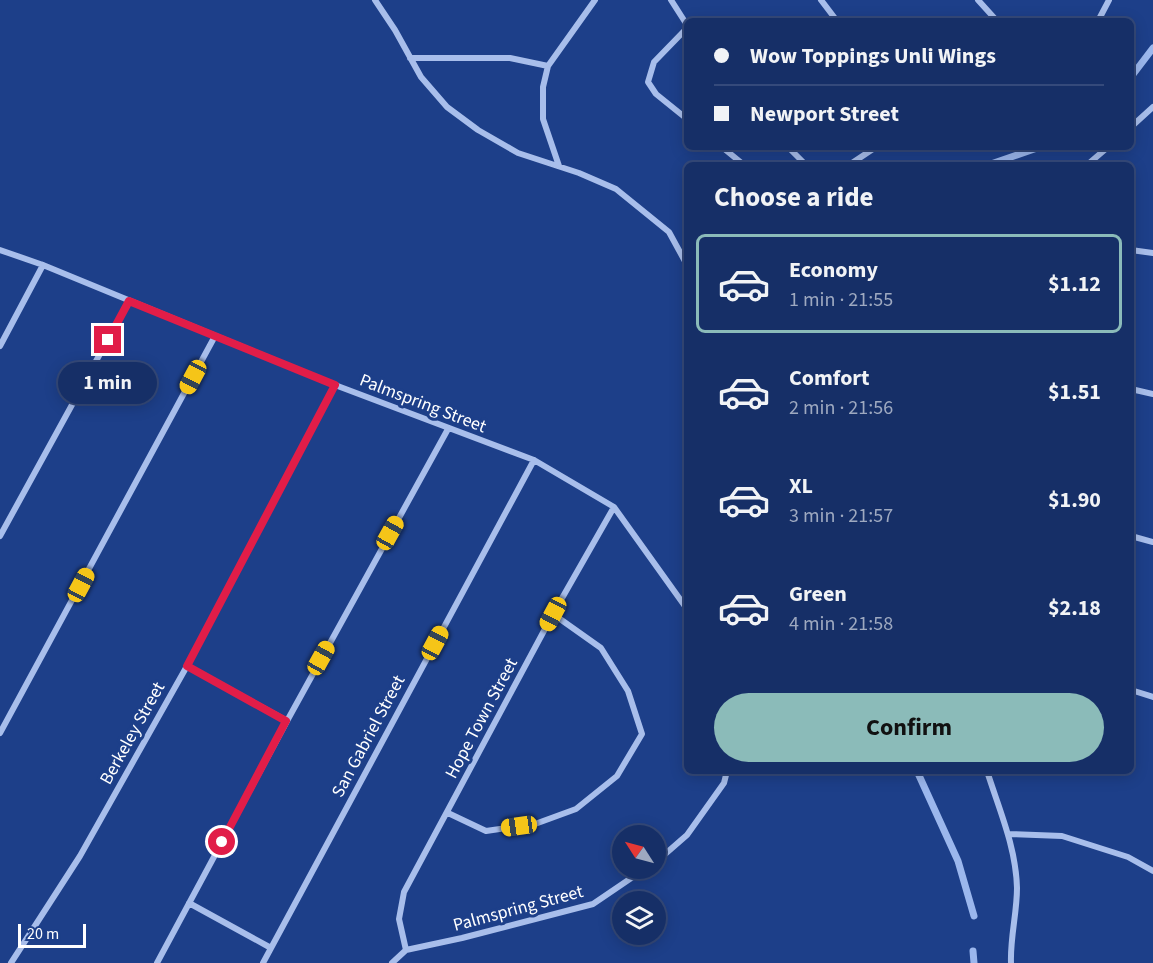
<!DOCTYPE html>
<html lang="en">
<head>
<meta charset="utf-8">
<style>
  body { margin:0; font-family:"Source Sans 3",sans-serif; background:#233b70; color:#f1f3f6; height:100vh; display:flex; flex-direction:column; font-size:22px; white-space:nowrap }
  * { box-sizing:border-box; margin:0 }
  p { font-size:20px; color:#9ea9c0 }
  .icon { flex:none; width:33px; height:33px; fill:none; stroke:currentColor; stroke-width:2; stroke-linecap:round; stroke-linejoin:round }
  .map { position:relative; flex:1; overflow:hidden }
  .sheet { position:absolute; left:684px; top:162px; width:450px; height:612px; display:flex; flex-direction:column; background:#162f67; border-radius:9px; box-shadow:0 3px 15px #0003,0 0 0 2px #354a7b }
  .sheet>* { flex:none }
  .banner { position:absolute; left:684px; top:18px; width:450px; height:132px; border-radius:9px; box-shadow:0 3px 15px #0003,0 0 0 2px #354a7b; display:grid; align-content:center; height:132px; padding:0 30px; background:#162f67 }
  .needle { width:39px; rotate:306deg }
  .tools { position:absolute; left:612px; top:825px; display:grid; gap:12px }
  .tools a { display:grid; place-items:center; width:54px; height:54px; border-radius:50%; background:#162f67; box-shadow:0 3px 15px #0003,0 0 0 2px #354a7b; font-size:30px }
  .scale { position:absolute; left:18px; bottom:15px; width:68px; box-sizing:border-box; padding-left:6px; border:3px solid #fff; border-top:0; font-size:16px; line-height:21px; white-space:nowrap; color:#fff; -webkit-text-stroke:4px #1d3f89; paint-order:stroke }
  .end { position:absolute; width:27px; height:27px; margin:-14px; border:8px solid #e11d48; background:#fff; box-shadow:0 0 0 3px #fff }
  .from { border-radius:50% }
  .bubble { position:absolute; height:42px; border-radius:21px; background:#162f67; box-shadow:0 3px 15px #0003,0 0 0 2px #354a7b; font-size:20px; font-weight:700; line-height:42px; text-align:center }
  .car { position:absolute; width:18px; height:36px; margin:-18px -9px; border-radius:8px; box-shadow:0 0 4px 2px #0007; background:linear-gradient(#f5c518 24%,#345 0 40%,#f5c518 0 76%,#345 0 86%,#f5c518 0) }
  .banner b { display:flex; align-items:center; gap:21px; height:57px; font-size:22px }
  .banner b+b { border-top:2px solid #354a7b }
  .banner i { width:15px; height:15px; background:#f1f3f6 }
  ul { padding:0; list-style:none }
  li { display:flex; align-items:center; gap:18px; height:99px; margin:0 12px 9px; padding:0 18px; border:3px solid transparent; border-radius:9px }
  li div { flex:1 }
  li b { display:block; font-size:22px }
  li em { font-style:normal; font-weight:700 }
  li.selected { border-color:#8bbbb9 }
  li>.icon { width:54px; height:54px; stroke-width:1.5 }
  h2 { padding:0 30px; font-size:27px; line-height:72px }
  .button { display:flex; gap:12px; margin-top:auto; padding:12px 30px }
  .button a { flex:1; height:69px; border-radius:36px; background:#8bbbb9; color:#111; font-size:24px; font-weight:700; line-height:69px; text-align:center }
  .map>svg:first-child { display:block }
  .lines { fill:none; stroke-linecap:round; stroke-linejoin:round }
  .stream { stroke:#9bb7ed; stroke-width:7 }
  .minor { stroke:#a8beeb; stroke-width:6 }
  .route { stroke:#e11d48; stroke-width:8 }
  .labels { text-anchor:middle; stroke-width:6; stroke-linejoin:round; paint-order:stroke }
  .street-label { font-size:18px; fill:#fff; stroke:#1d3f89 }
</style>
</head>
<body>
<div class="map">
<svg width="1153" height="963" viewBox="0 0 1153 963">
  <rect width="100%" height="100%" fill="#1d3f89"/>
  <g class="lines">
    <path class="stream" d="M1131,77L1153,48
      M988,165L1040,147
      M917,771L958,861L974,916
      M973,951L974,963"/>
    <path class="minor" d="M375,0L395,30L421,77L447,107L478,130L518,153L579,173L616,189L669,232L687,265
      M671,0L687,25
      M821,0L837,21
      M978,0L997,21
      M1098,21L1109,0
      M687,28L654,62L648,82L656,94L687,119
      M410,58H510L548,66
      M1131,127L1153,107
      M722,147L744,165
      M788,147L806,165
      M849,165L876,147
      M1087,165L1108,147
      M559,166L543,119V87L548,66L595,0
      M0,250L43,265L335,385L534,460L614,507L687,609
      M1131,250L1153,253
      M0,346L43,265
      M1131,389L1153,394
      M0,536L129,301
      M1131,536L1153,542
      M187,666L287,721
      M1131,690L1153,697
      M0,733L215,336
      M987,771C999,809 1016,847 1017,888C1017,913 1010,938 1011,963
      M448,813L486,831L535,824L576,809L617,776L642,734L628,691L601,648L553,614
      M1009,834L1062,836L1128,857L1153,871
      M656,862L687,835L724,783L727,771
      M189,903L271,948
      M406,950L399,919L404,892L553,614L614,507
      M11,963L80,856L187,666L335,385
      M157,963L287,721L448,429
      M263,963L534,460
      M392,963L406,950L462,938L593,904L646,868"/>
  </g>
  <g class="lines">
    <path class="route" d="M108,340L129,301L335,385L187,666L286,721L222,842"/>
  </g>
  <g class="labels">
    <g class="street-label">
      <text transform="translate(423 403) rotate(21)" y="6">Palmspring Street</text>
      <text transform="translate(481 718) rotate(-62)" y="6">Hope Town Street</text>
      <text transform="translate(132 733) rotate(-61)" y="6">Berkeley Street</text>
      <text transform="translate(368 736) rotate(-62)" y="6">San Gabriel Street</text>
      <text transform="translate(518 908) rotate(-15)" y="6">Palmspring Street</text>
    </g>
  </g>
</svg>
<div class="tools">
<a><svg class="needle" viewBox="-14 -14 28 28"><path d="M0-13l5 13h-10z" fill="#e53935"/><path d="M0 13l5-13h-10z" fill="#9ea9c0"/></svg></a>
<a><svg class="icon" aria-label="layers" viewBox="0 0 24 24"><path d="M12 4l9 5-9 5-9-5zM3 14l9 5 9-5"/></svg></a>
</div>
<div class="scale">20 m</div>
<i class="end from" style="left:222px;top:842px"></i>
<i class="end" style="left:108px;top:340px"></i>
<div class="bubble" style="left:58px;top:362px;width:99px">1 min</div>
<i class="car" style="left:193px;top:377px;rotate:208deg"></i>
<i class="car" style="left:390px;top:533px;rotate:29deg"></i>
<i class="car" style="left:81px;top:585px;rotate:28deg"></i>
<i class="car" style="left:553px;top:614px;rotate:208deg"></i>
<i class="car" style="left:435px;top:643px;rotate:28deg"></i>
<i class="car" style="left:321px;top:658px;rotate:29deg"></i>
<i class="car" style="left:519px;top:826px;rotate:262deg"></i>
<div class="banner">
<b><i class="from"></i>Wow Toppings Unli Wings</b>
<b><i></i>Newport Street</b>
</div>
<section class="sheet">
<h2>Choose a ride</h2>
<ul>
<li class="selected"><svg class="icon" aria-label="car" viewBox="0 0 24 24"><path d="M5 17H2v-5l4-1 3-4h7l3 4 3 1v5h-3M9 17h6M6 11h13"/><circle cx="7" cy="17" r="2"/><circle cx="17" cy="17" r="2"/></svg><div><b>Economy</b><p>1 min · 21:55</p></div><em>$1.12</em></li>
<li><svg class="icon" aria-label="car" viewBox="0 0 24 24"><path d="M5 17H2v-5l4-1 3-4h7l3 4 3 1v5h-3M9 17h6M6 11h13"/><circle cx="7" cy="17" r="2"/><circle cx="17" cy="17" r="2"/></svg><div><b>Comfort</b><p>2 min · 21:56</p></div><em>$1.51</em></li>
<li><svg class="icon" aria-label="car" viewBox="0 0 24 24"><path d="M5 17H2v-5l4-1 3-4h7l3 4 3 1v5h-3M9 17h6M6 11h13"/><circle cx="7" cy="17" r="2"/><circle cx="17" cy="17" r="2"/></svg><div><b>XL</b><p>3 min · 21:57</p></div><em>$1.90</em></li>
<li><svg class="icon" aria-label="car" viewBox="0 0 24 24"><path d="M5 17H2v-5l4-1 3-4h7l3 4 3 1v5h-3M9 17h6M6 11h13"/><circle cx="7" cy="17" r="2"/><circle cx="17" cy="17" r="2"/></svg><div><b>Green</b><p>4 min · 21:58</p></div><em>$2.18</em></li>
</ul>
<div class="button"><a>Confirm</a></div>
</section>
</div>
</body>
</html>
